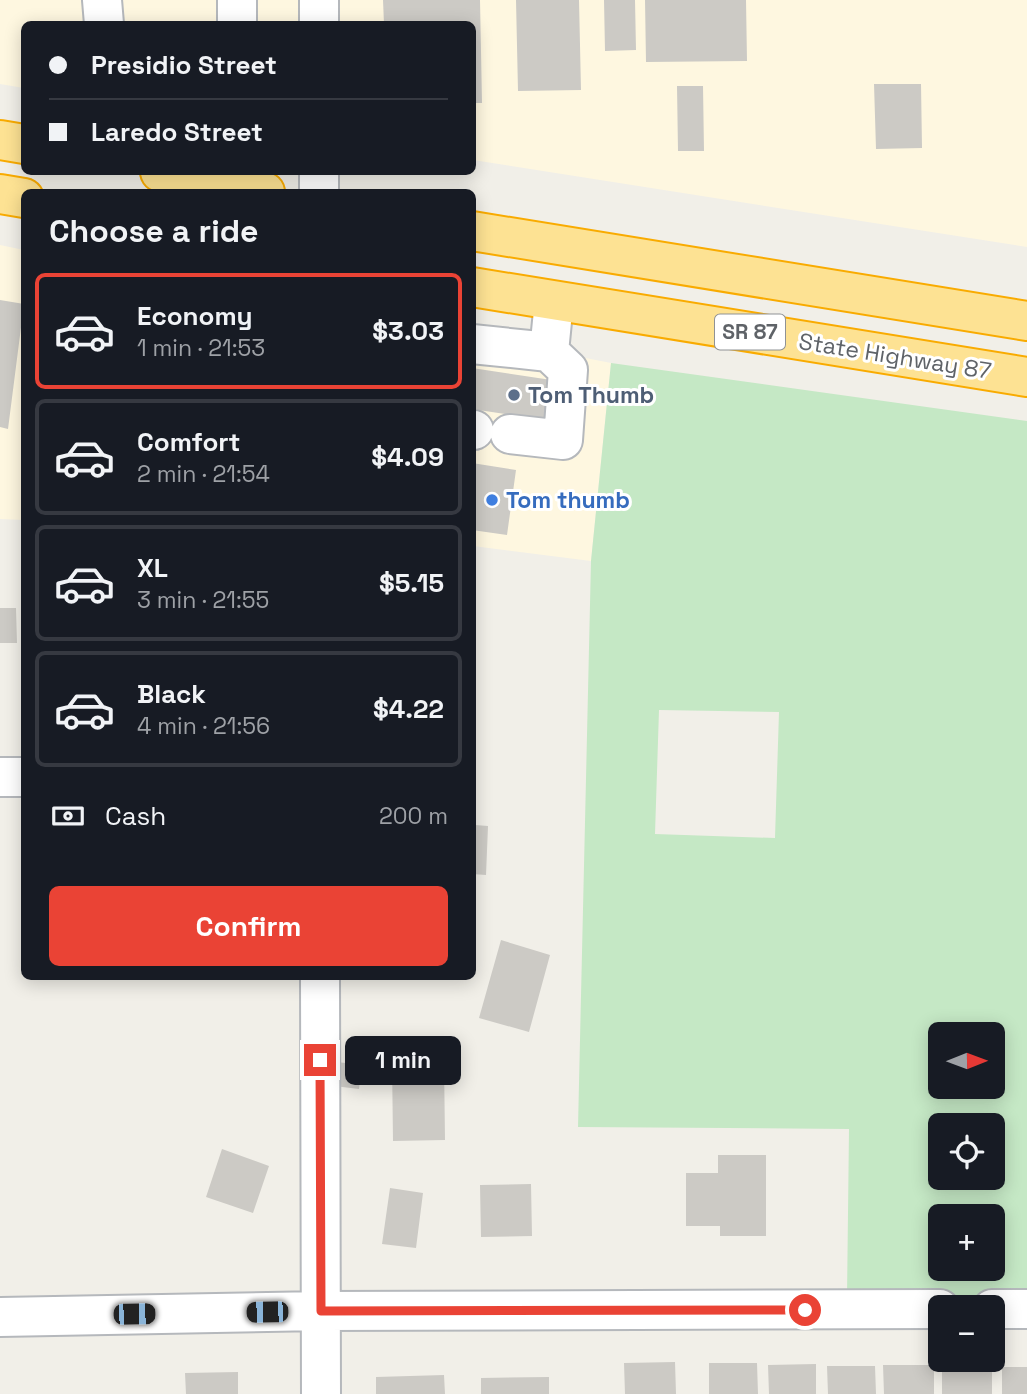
<!DOCTYPE html>
<html lang="en">
<head>
<meta charset="utf-8">
<style>
  body { margin:0; font-family:"Space Grotesk",sans-serif; background:#20242c; color:#f1f3f6; height:100vh; display:flex; flex-direction:column; font-size:26px; white-space:nowrap }
  * { box-sizing:border-box; margin:0 }
  p { font-size:23px; color:#9ea1a6 }
  .icon { flex:none; width:38px; height:38px; fill:none; stroke:currentColor; stroke-width:2; stroke-linecap:round; stroke-linejoin:round }
  .map { position:relative; flex:1; overflow:hidden }
  .side { position:absolute; left:21px; top:189px; width:455px; height:791px; display:flex; flex-direction:column; background:#171b24; border-radius:10px; box-shadow:0 4px 18px #0003 }
  .side>* { flex:none }
  .banner { position:absolute; left:21px; top:21px; width:455px; height:154px; border-radius:10px; box-shadow:0 4px 18px #0003; display:grid; align-content:center; height:154px; padding:0 28px; background:#171b24 }
  .needle { width:46px; rotate:89deg }
  .fabs { position:absolute; left:928px; top:1022px; display:grid; gap:14px }
  .fabs a { display:grid; place-items:center; width:77px; height:77px; border-radius:10px; background:#171b24; box-shadow:0 4px 18px #0003; font-size:35px }
  .end { position:absolute; width:32px; height:32px; margin:-16px; border:9px solid #ea4335; background:#fff; box-shadow:0 0 0 4px #fff }
  .from { border-radius:50% }
  .bubble { position:absolute; height:49px; border-radius:10px; background:#171b24; box-shadow:0 4px 18px #0003; font-size:23px; font-weight:800; line-height:49px; text-align:center }
  .car { position:absolute; width:21px; height:42px; margin:-21px -10px; border-radius:9px; box-shadow:0 0 5px 2px #0007; background:linear-gradient(#222 24%,#8ab4d8 0 40%,#222 0 76%,#8ab4d8 0 86%,#222 0) }
  .banner b { display:flex; align-items:center; gap:24px; height:66px; font-size:26px }
  .banner b+b { border-top:2px solid #363941 }
  .banner i { width:18px; height:18px; background:#f1f3f6 }
  ul { padding:0; list-style:none }
  li { display:flex; align-items:center; gap:21px; height:116px; margin:0 14px 10px; padding:0 14px; border:4px solid #363941; border-radius:10px }
  li div { flex:1 }
  li b { display:block; font-size:26px }
  li em { font-style:normal; font-weight:800 }
  li.on { border-color:#ea4335 }
  li>.icon { width:63px; height:63px; stroke-width:1.5 }
  h2 { padding:0 28px; font-size:32px; line-height:84px }
  .pay { display:flex; align-items:center; gap:18px; height:77px; padding:0 28px; font-size:26px }
  .pay p { margin-inline-start:auto }
  .button { display:flex; gap:14px; margin-top:auto; padding:14px 28px }
  .button a { flex:1; height:80px; border-radius:10px; background:#ea4335; color:#fff; font-size:28px; font-weight:800; line-height:80px; text-align:center }
  .map>svg:first-child { display:block }
  .commercial { fill:#fef7e0 }
  .green { fill:#c5e8c5; fill-rule:evenodd }
  .building { fill:#cccac5 }
  .lines { fill:none; stroke-linecap:round; stroke-linejoin:round }
  .minor-casing { stroke:#b5b8bc; stroke-width:42 }
  .highway-casing { stroke:#f9ab00; stroke-width:42 }
  .minor { stroke:#fff; stroke-width:38 }
  .highway { stroke:#fde293; stroke-width:38 }
  .route { stroke:#ea4335; stroke-width:9 }
  .service-dot { fill:#5c6f8a; stroke:#fff; stroke-width:2.5 }
  .shop-dot { fill:#3f7fe0; stroke:#fff; stroke-width:2.5 }
  .labels { text-anchor:middle; stroke-width:6; stroke-linejoin:round; paint-order:stroke }
  .shield { fill:#fff; stroke:#8f9295; stroke-width:2 }
  .shield-label { font-size:21px; font-weight:bold; fill:#5f6368 }
  .street-label { font-size:23px; fill:#5f6368; stroke:#fff }
  .service-label { font-size:23px; font-weight:bold; fill:#4e5e75; stroke:#fff; text-anchor:start }
  .shop-label { font-size:23px; font-weight:bold; fill:#366cbe; stroke:#fff; text-anchor:start }
</style>
</head>
<body>
<div class="map">
<svg width="1027" height="1394" viewBox="0 0 1027 1394">
  <rect width="100%" height="100%" fill="#f1efe8"/>
  <path class="commercial" d="M0,0H303L305,24H24V88L0,84Z
    M333,0H1027V247L473,160L472,24H334Z
    M0,245L24,250V520L0,519Z
    M473,336L611,363L591,561L473,546Z"/>
  <path class="green" d="M611,363L1027,421V1296L847,1297L849,1129L578,1127L591,561ZM659,710L779,712L775,838L655,834ZM940,1034H992V1087H940ZM940,1125H992V1178H940ZM940,1216H992V1269H940Z"/>
  <path class="building" d="M383,0H480L482,103H472V24H384Z
    M516,0H579L581,90L518,91Z
    M604,0H635L636,50L605,51Z
    M645,0H746L747,61L646,62Z
    M874,84H921L922,148L876,149Z
    M677,86H703L704,151H678Z
    M0,300L24,304L8,429L0,427Z
    M472,368L558,381L552,421L472,409Z
    M472,463L516,470L507,535L472,530Z
    M0,608H16L17,643H0Z
    M475,825L488,826L486,875L472,874Z
    M501,940L550,955L529,1032L479,1018Z
    M392,1061H444L445,1140L393,1141Z
    M337,1062L362,1065L359,1089L334,1086Z
    M222,1149L269,1166L253,1213L206,1197Z
    M718,1155H766V1236H720V1226H686V1173H718Z
    M531,1184L532,1236L481,1237L480,1185Z
    M390,1188L423,1193L416,1248L382,1244Z
    M675,1362L676,1394H625L624,1363Z
    M709,1363H757L758,1394H709Z
    M942,1363H992V1394H942Z
    M816,1364V1394H769L768,1365Z
    M883,1365H934V1394H884Z
    M827,1366H875L876,1394H828Z
    M1002,1367H1027V1394H1002Z
    M238,1372V1394H186L185,1373Z
    M444,1375L445,1394H376V1377Z
    M549,1377V1394H481V1378Z"/>
  <g class="lines">
    <g class="minor-casing">
      <path id="minor" d="M102,0L104,24
        M237,0V24
        M319,0V24
        M319,192V172
        M472,344L549,352
        M472,430H474
        M510,434L563,440L568,370L549,352L554,301
        M0,777H24
        M320,976L321,1394
        M992,1309H1027
        M0,1317L321,1311L940,1309"/>
    </g>
    <g class="highway-casing">
      <path id="highway" d="M0,140L24,144
        M160,172L265,192
        M0,194L24,198
        M472,231L1027,321
        M472,287L1027,377"/>
    </g>
    <use href="#minor" class="minor"/>
    <use href="#highway" class="highway"/>
  </g>
  <g class="lines">
    <path class="route" d="M320,1060L321,1311L805,1310"/>
  </g>
  <circle class="service-dot" cx="514" cy="395" r="7"/>
  <circle class="shop-dot" cx="492" cy="500" r="7"/>
  <g class="labels">
    <rect class="shield" x="715" y="314.5" width="70" height="35" rx="5"/>
    <g class="shield-label">
      <text x="750" y="339">SR 87</text>
    </g>
    <g class="street-label">
      <text transform="translate(895 356) rotate(9)" y="8">State Highway 87</text>
    </g>
    <g class="service-label">
      <text x="528" y="403">Tom Thumb</text>
    </g>
    <g class="shop-label">
      <text x="506" y="508">Tom thumb</text>
    </g>
  </g>
</svg>
<div class="fabs">
<a><svg class="needle" viewBox="-14 -14 28 28"><path d="M0-13l5 13h-10z" fill="#e53935"/><path d="M0 13l5-13h-10z" fill="#9ea1a6"/></svg></a>
<a><svg class="icon" aria-label="locate" viewBox="0 0 24 24"><circle cx="12" cy="12" r="6"/><path d="M12 2v4M12 18v4M2 12h4M18 12h4"/></svg></a>
<a>+</a>
<a>−</a>
</div>
<i class="end from" style="left:805px;top:1310px"></i>
<i class="end" style="left:320px;top:1060px"></i>
<div class="bubble" style="left:345px;top:1036px;width:116px">1 min</div>
<i class="car" style="left:267px;top:1312px;rotate:269deg"></i>
<i class="car" style="left:134px;top:1314px;rotate:89deg"></i>
<div class="banner">
<b><i class="from"></i>Presidio Street</b>
<b><i></i>Laredo Street</b>
</div>
<section class="side">
<h2>Choose a ride</h2>
<ul>
<li class="on"><svg class="icon" aria-label="car" viewBox="0 0 24 24"><path d="M5 17H2v-5l4-1 3-4h7l3 4 3 1v5h-3M9 17h6M6 11h13"/><circle cx="7" cy="17" r="2"/><circle cx="17" cy="17" r="2"/></svg><div><b>Economy</b><p>1 min · 21:53</p></div><em>$3.03</em></li>
<li><svg class="icon" aria-label="car" viewBox="0 0 24 24"><path d="M5 17H2v-5l4-1 3-4h7l3 4 3 1v5h-3M9 17h6M6 11h13"/><circle cx="7" cy="17" r="2"/><circle cx="17" cy="17" r="2"/></svg><div><b>Comfort</b><p>2 min · 21:54</p></div><em>$4.09</em></li>
<li><svg class="icon" aria-label="car" viewBox="0 0 24 24"><path d="M5 17H2v-5l4-1 3-4h7l3 4 3 1v5h-3M9 17h6M6 11h13"/><circle cx="7" cy="17" r="2"/><circle cx="17" cy="17" r="2"/></svg><div><b>XL</b><p>3 min · 21:55</p></div><em>$5.15</em></li>
<li><svg class="icon" aria-label="car" viewBox="0 0 24 24"><path d="M5 17H2v-5l4-1 3-4h7l3 4 3 1v5h-3M9 17h6M6 11h13"/><circle cx="7" cy="17" r="2"/><circle cx="17" cy="17" r="2"/></svg><div><b>Black</b><p>4 min · 21:56</p></div><em>$4.22</em></li>
</ul>
<div class="pay"><svg class="icon" aria-label="cash" viewBox="0 0 24 24"><path d="M3 7h18v10H3z"/><circle cx="12" cy="12" r="2"/></svg>Cash<p>200 m</p></div>
<div class="button"><a>Confirm</a></div>
</section>
</div>
</body>
</html>
